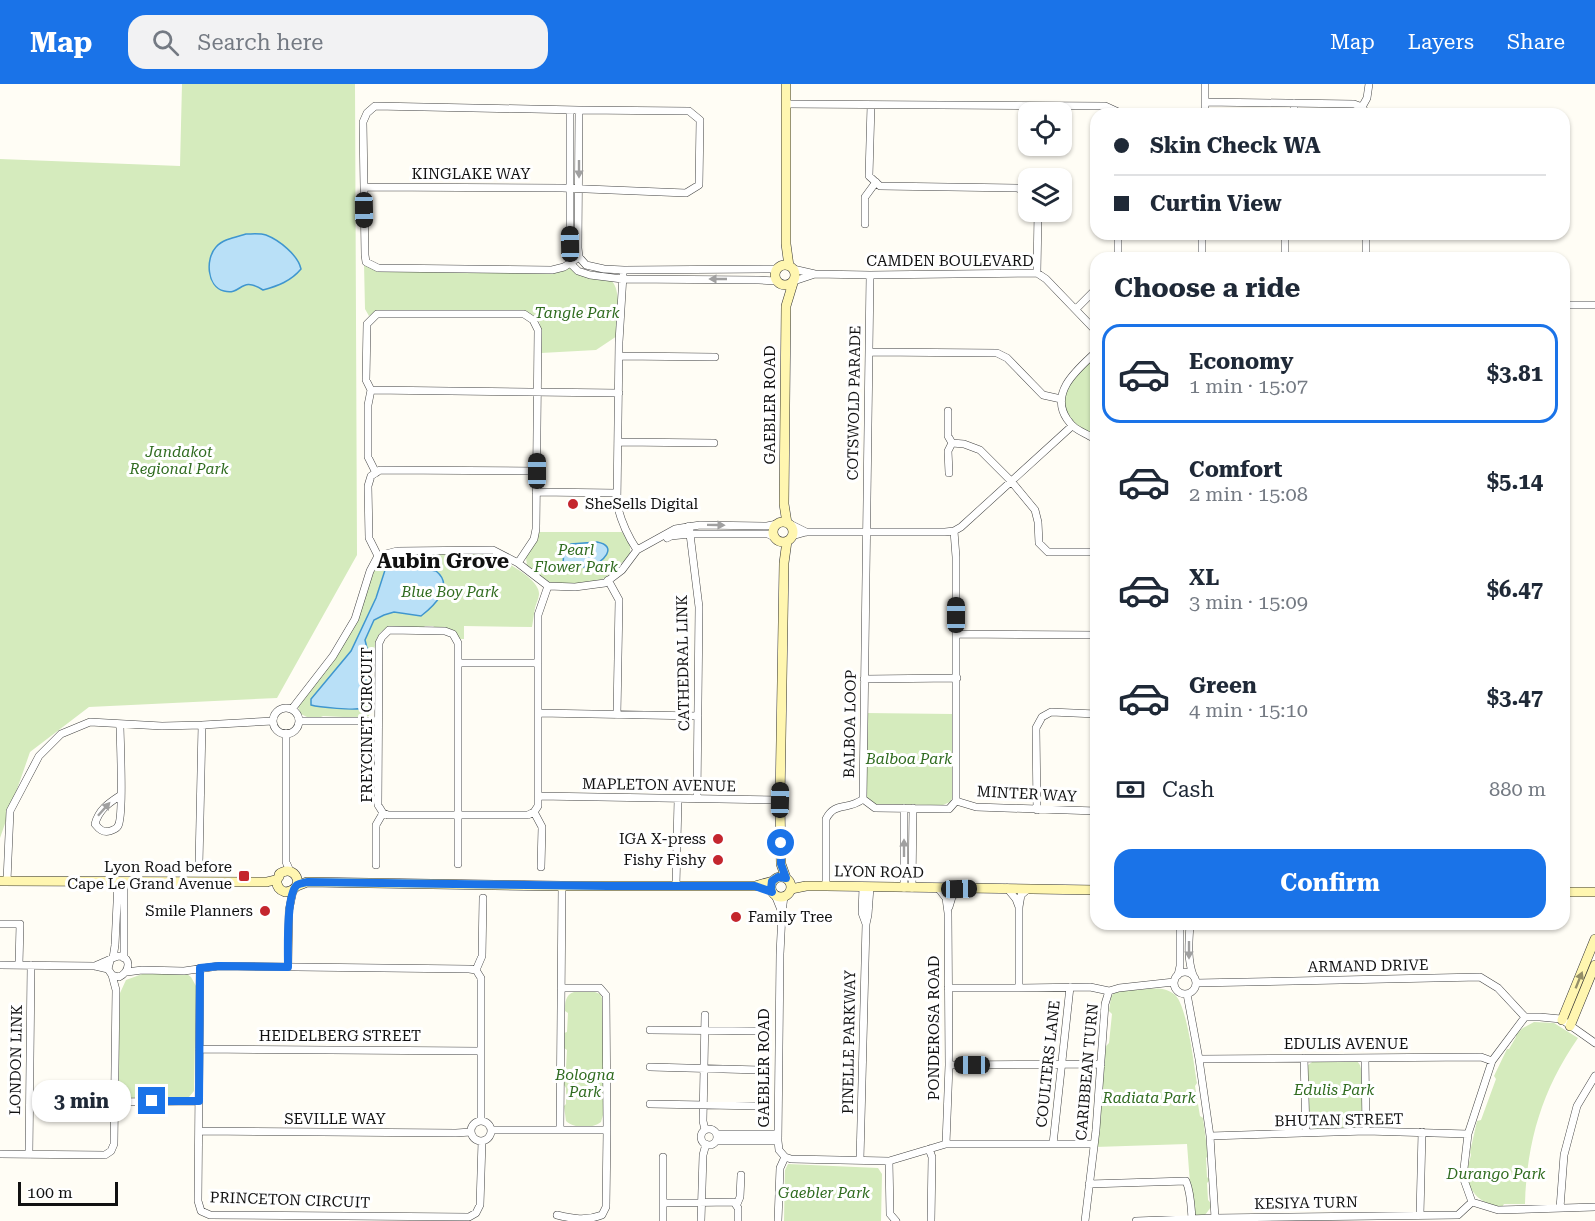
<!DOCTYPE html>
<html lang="en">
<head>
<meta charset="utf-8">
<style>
  body { margin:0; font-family:"Roboto Serif",serif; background:#f2f2f3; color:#1f2937; height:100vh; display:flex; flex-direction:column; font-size:22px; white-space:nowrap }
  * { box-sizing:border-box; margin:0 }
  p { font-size:20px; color:#747a83 }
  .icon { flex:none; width:33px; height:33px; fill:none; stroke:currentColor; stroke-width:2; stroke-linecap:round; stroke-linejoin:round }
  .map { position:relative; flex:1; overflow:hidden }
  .sheet { position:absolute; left:1090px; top:168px; width:480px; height:678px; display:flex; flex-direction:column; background:#fff; border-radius:18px; box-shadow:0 2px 4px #0004 }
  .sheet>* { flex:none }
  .hud { position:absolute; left:1090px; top:24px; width:480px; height:132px; border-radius:18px; box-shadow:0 2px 4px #0004; display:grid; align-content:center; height:132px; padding:0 24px; background:#fff }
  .fabs { position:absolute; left:1018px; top:18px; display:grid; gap:12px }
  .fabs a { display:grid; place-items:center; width:54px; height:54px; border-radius:12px; background:#fff; box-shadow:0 2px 4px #0004; font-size:30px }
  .scale { position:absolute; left:18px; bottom:15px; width:100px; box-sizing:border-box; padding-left:6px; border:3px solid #111; border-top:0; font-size:16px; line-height:21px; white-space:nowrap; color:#111; -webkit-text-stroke:4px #fff; paint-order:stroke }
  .end { position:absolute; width:27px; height:27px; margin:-14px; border:8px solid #1a73e8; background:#fff; box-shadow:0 0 0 3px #fff }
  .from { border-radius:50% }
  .bubble { position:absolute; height:42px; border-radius:18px; background:#fff; box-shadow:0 2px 4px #0004; font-size:20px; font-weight:700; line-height:42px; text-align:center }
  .car { position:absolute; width:18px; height:36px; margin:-18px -9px; border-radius:8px; box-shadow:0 0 4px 2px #0007; background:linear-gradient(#222 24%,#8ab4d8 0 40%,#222 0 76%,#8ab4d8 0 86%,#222 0) }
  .hud b { display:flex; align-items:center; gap:21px; height:57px; font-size:22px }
  .hud b+b { border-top:2px solid #e0e1e3 }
  .hud i { width:15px; height:15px; background:#1f2937 }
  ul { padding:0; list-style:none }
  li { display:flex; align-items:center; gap:18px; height:99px; margin:0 12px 9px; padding:0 12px; border:3px solid transparent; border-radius:18px }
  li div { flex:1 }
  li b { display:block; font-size:22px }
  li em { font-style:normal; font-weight:700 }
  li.selected { border-color:#1a73e8 }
  li>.icon { width:54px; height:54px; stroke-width:1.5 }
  h2 { padding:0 24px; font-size:27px; line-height:72px }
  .pay { display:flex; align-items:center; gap:15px; height:66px; padding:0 24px; font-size:22px }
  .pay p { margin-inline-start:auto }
  .button { display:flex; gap:12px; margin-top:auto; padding:12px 24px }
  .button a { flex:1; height:69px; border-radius:18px; background:#1a73e8; color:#fff; font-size:24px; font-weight:700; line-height:69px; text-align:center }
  header { display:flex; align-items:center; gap:36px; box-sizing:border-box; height:84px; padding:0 30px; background:#1a73e8; color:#fff }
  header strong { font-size:28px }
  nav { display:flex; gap:33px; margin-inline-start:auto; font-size:21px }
  .search { width:420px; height:54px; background:#f2f2f3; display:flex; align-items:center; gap:15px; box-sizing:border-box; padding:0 21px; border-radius:18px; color:#747a83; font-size:22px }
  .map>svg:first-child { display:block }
  .green { fill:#d5ebbd }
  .water { fill:#b9e0f7; stroke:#3f96cf; stroke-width:1.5 }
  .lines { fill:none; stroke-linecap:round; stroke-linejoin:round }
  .street-casing { stroke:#444; stroke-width:8 }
  .secondary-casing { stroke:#333; stroke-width:10 }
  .street { stroke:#fff; stroke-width:7 }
  .secondary { stroke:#fff6b0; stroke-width:9 }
  .oneway { fill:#a0a0a0 }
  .oneway2 { fill:#948f68 }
  .route { stroke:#1a73e8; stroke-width:8 }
  .poi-dot { fill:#c4262e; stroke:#fff; stroke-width:2 }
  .labels { text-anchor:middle; stroke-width:6; stroke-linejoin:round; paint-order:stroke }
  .street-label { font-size:15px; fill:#111; stroke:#fff }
  .park-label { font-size:15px; font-style:italic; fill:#2f6b1f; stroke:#fff }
  .poi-label { font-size:15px; fill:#111; stroke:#fff; text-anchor:end }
  .district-label { font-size:21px; font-weight:bold; fill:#111; stroke:#fff }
</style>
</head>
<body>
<header>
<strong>Map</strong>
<div class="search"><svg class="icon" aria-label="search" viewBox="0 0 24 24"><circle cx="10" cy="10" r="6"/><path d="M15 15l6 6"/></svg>Search here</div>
<nav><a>Map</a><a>Layers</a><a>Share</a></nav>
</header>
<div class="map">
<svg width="1595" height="1137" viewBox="0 0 1595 1137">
  <rect width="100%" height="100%" fill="#fffdf5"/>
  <path class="green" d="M182,0H355L357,471L277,614L89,623L30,668L0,754V75L180,82Z
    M364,179L377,186L553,188L570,181L611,196C622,206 617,237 617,252L596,266L541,269L540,240L538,234L525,227H376L369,232L365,225Z
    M1096,271V349C1087,349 1078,345 1072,337C1051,310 1078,290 1096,271Z
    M538,448H622L630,461V469L626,475L605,494L595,498L571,500H554L543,495L527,482L526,473Z
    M487,470C500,474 540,494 539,510C539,514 536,520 535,524C534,530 533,537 532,543L464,542V555H460C454,546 447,545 437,545L433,542H425L422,545C412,545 393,542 384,546C366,554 378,613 369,632L363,634L323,632L321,633H307L301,630L298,623L300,618L354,544L370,492L379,477L392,471Z
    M866,629L953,630L954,711L950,718L943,721L875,720L866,714Z
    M145,889L187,890L191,893L196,902L194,1007L189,1013L129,1014L121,1010L118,1007L120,909L126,896Z
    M1131,903L1134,906C1147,906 1161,901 1174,910C1187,919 1194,982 1197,999L1195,1002L1200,1032L1203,1034L1208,1072L1206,1074L1207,1093L1210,1096L1207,1099L1208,1116L1211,1119V1123L1205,1131L1196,1132L1192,1126L1187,1060L1095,1063L1097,1040L1100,1037L1103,1007L1101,1004L1106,962L1109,959L1112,930L1109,927L1111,913L1115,907Z
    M574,908H595L600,910L603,916V1031L601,1038C592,1045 575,1045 566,1037L564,1022L566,1020V1004L564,1001V986L566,984L567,966L564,964V949L567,948L568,929L565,927C565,919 565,911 574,908Z
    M1534,938L1554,939L1578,954C1542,1006 1527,1057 1525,1120H1504L1502,1123C1480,1121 1466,1106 1466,1084L1468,1082L1471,1071L1470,1068L1477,1037L1481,1036L1496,995L1494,992L1507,965H1509L1516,953V950L1523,944Z
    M1315,976L1357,977C1360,981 1360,980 1361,985C1363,995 1364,1032 1359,1040C1356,1044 1355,1044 1351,1045L1315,1046L1309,1042L1306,985L1308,981Z
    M788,1080L878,1084L882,1090L881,1137H784L785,1086Z"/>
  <path class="water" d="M246,150C252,150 260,149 266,151C279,156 298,171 301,185C291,197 278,202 263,206C240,191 242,212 224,207C207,203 205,175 216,163C223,155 236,153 246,150Z
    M597,458C619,462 603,479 590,482C583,484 573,483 565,481L563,479L564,468L571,460Z
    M395,479L436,487C455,502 434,522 421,532L394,528L384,531L374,536L365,556L368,568L364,621C363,622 362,624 361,624C356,627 318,623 311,621V615L351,567L376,514L386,483Z"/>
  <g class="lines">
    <g class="street-casing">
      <path id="street" d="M1205,18L1354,20L1362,23L1367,30
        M786,20L1105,22L1118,28V30
        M871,21L869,92L880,102L1017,104L1029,107
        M1362,23L1367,14L1369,0
        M570,26V179L578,187L590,191L622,195L759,196L776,197
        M579,26L578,164L579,173L586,181L604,185L624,186L777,185
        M1205,30V0
        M1294,30V19
        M364,103L562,104L686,109L699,101L700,36L689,27L579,26L375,22L367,29L363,38L365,171L366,178L378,184L552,186L564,183L579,173
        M865,140V113L876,98
        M1118,150V174
        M1202,174V150
        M1285,174V150
        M1366,174V150
        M793,185L815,190L870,191L1037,189L1046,195L1096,247
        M1037,189L1038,128
        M623,191L619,258L617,420C621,438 627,451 637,466
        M870,191L863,715L875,724L949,725L956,717V473L954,447
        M794,197L815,190
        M1564,221H1595
        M1076,225L1096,205
        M869,268L997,269L1007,274L1043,311L1061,315
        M1096,268C1078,285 1049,308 1067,335C1068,336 1071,341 1073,342C1078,347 1087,350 1093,354H1096
        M619,272L715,273
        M371,306L368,321V373L376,389
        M948,327V352L952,359
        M619,358L714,359
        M952,359L964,360L980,366L1011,397L1035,426L1038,438L1039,459L1048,468H1096
        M949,389L948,367L952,359
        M536,408L617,409
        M790,440L806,448
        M689,442L699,523L697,715
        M792,452L806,448H945L954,447L961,443L1072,342
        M667,454L671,452L690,450H768L774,453
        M378,472L397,467L493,466L518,479L548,502L575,503L605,499L622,486L637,466L675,445L700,441L767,442L777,440
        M378,472L369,454L368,402L371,392L380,386L537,387
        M518,479L534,455L536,445L538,246L533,236L524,230H377L367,240L366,296L371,306L619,309
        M608,496L619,516L617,631
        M956,550L1096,551
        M458,579H538
        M864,595L957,594
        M273 637a13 13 0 1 1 26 0a13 13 0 1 1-26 0Z
        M292,625L333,572L355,535L370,487L378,472
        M539,629L698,632
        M299,637H377
        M120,640C120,655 124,733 118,742C117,744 113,746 110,747C103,749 99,745 95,740C99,725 109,719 121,711
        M286,649V778L290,787
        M538,712L780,716
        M956,717L976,723L1096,727
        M1037,726L1036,644L1042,633L1051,628L1096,630
        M534,728L542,743L541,783
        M199,780L202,641
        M458,780V559L453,550L445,547L389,546L382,553L379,559L378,721L383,729L388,731H528L534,728L538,722V531L548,502
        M376,781V741L383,729
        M7,797L10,727L39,672L61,650L90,638L162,642L202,641L273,637
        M676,802L678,715
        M826,802V735C835,717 848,727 863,715
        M863,803L862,829L866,840
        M904,804V724
        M912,804L913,724
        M1007,804L1016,815L1019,823
        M939,805L946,814L948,829L949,981L946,1060
        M775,811L781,826
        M949,823L952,813L959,805
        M0,840H20L19,881
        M1190,840C1189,857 1187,874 1193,891
        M113,874L115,861L118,798
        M124,874V798
        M0,881L95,882L108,885
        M95,882C100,880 116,872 119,872C132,873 130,888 119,893L112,891L108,885L110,877
        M288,883L289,826L293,807
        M200,884L198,1117L201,1127L210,1131L469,1133L476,1129L480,1121L482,1057
        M476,886L482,872L483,814
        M1174 899a11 11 0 1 1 22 0a11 11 0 1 1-22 0Z
        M127,888L142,886L184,887L219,882L469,885L476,886L481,894V1036
        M1178,891L1180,882V840
        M1196,899L1480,893L1498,904L1525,933
        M948,904H1019L1090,903L1109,907
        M1019,904V823L1021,811L1028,805
        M1187,910L1199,975L1210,1052L1215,1134
        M650,946L760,947
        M199,965L481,967
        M1304,974L1306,1049
        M1365,974L1366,1047
        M1199,975L1481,973L1492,977
        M949,981L1101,980
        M650,983L760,986
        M115,1018L199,1017
        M650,1020L762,1022
        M471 1047a10 10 0 1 1 20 0a10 10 0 1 1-20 0Z
        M701 1053a8 8 0 1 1 16 0a8 8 0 1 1-16 0Z
        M491,1046H607
        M560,1046L562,802
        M705,1046L703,1037L705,931
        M199,1047L456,1049L471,1048
        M717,1050H778
        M1210,1052L1366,1047L1468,1050
        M717,1057H778
        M1053,1060L1070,903
        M929,1065L932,1073L931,1137
        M0,1070L105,1071L111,1067L114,1060L116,906L112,891
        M29,1071L31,881
        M785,1073L791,1075L889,1077L946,1060H1094
        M860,1076L866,840L868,831L870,803
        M889,1077L890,1130L896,1137
        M1089,1100L1186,1097C1191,1109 1191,1122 1192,1135
        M1472,1118L1463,1093L1468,1050L1492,977L1525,933H1540L1561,935L1595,959
        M1472,1118L1498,1126L1595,1123
        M663,1119L734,1118L738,1124V1137
        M737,1120L740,1113L741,1091
        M1560,1124L1564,1071L1577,1022L1595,992
        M557,1131C573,1135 586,1137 602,1131L606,1123L607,1046L606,911L600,904H561
        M1420,1131L1422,1048
        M663,1137V1073
        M701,1137L703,1071L706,1060
        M778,1137L780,1084L785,1073L779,1066L778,1057L780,870L782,829L784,812
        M1085,1137L1096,1046L1105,920L1109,907L1119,904L1174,898
        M1136,1137L1215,1134L1458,1131L1472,1118"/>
    </g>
    <g class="secondary-casing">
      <path id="secondary" d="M786,0V160L789,182
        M775 191a10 10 0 1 1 20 0a10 10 0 1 1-20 0Z
        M773 448a10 10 0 1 1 20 0a10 10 0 1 1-20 0Z
        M787,439L784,420L786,222L793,199
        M771 803a10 10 0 1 1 20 0a10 10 0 1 1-20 0Z
        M786,794L781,780L780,716L784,479L787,457
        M0,797L267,798C270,797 274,797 277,795C283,790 275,791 283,788C297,782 306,806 285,808C279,806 276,802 277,795
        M297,802L307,798L562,802H755L773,797
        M791,805L806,802H826L1096,806
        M1564,808H1595
        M1562,936L1595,855
        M1570,942L1595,881"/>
    </g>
    <use href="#street" class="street"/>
    <use href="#secondary" class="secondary"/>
  </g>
  <defs><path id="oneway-solid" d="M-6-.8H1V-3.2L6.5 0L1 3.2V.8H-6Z" transform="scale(1.5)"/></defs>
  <g class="oneway">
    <use href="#oneway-solid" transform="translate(579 85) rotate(90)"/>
    <use href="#oneway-solid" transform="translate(718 195) rotate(-180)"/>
    <use href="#oneway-solid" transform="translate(716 441) rotate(1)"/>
    <use href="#oneway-solid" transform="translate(104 725) rotate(-48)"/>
    <use href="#oneway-solid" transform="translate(904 764) rotate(-90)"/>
    <use href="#oneway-solid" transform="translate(1189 866) rotate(90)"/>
  </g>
  <use class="oneway2" href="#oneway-solid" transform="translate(1579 896) rotate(-68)"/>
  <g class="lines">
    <path class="route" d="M152,1017H199L200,884L219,882L288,883C288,867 286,810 297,801C300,799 304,799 307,798L608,802H755L772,808L771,805L772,797L778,793L786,794L781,780V759"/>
  </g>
  <g class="poi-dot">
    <circle cx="573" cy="420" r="6"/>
    <circle cx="718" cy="755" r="6"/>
    <circle cx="718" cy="776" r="6"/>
    <rect x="238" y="786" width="12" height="12" rx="3"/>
    <circle cx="265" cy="827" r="6"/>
    <circle cx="736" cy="833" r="6"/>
  </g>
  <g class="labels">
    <g class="street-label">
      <text x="471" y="95">KINGLAKE WAY</text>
      <text x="950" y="182">CAMDEN BOULEVARD</text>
      <text transform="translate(854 319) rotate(-89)" y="5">COTSWOLD PARADE</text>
      <text transform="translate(770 321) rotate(-90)" y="5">GAEBLER ROAD</text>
      <text transform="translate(683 579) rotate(-91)" y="5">CATHEDRAL LINK</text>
      <text transform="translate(850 640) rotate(-89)" y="5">BALBOA LOOP</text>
      <text transform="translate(367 641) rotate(-90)" y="5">FREYCINET CIRCUIT</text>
      <text transform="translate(659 701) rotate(1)" y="5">MAPLETON AVENUE</text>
      <text transform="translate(1027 710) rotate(3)" y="5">MINTER WAY</text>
      <text transform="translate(879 788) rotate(1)" y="5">LYON ROAD</text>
      <text transform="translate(1368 882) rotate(-1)" y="5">ARMAND DRIVE</text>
      <text transform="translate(934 944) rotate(-90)" y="5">PONDEROSA ROAD</text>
      <text x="340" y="957">HEIDELBERG STREET</text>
      <text transform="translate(849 958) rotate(-89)" y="5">PINELLE PARKWAY</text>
      <text x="1346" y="965">EDULIS AVENUE</text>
      <text transform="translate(16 976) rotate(-89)" y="5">LONDON LINK</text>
      <text transform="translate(1048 980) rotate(-84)" y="5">COULTERS LANE</text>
      <text transform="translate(764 984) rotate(-90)" y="5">GAEBLER ROAD</text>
      <text transform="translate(1087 988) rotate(-85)" y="5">CARIBBEAN TURN</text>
      <text x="335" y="1040">SEVILLE WAY</text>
      <text transform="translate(1339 1036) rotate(-1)" y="5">BHUTAN STREET</text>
      <text transform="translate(290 1116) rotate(2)" y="5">PRINCETON CIRCUIT</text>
      <text transform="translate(1306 1119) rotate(-1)" y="5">KESIYA TURN</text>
    </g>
    <g class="park-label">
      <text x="577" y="234">Tangle Park</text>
      <text x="179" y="373">Jandakot<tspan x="179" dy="17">Regional Park</tspan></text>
      <text x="576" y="471">Pearl<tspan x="576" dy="17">Flower Park</tspan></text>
      <text x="450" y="513">Blue Boy Park</text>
      <text x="909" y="680">Balboa Park</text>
      <text x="585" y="996">Bologna<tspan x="585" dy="17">Park</tspan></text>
      <text x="1334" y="1011">Edulis Park</text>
      <text x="1149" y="1019">Radiata Park</text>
      <text x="1496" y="1095">Durango Park</text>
      <text x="824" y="1114">Gaebler Park</text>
    </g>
    <g class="poi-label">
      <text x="585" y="425" text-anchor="start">SheSells Digital</text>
      <text x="706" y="760">IGA X-press</text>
      <text x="706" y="781">Fishy Fishy</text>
      <text x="232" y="788">Lyon Road before<tspan x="232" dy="17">Cape Le Grand Avenue</tspan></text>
      <text x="253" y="832">Smile Planners</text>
      <text x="748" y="838" text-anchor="start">Family Tree</text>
    </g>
    <g class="district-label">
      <text x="443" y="484">Aubin Grove</text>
    </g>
  </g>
</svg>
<div class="fabs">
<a><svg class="icon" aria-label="locate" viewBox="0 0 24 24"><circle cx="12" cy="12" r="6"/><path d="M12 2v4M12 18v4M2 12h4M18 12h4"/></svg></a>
<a><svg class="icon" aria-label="layers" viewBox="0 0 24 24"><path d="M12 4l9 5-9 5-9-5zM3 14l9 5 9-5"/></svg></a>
</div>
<div class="scale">100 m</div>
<i class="end from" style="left:781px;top:759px"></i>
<i class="end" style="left:152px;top:1017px"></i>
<div class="bubble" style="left:32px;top:996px;width:99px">3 min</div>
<i class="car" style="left:364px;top:126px;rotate:179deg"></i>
<i class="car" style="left:570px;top:160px;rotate:359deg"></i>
<i class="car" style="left:537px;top:387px;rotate:0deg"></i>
<i class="car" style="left:956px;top:531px;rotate:0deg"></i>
<i class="car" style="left:780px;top:716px;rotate:1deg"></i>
<i class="car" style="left:959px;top:805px;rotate:89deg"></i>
<i class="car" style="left:972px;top:981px;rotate:270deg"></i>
<div class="hud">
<b><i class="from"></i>Skin Check WA</b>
<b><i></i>Curtin View</b>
</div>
<section class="sheet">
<h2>Choose a ride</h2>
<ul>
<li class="selected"><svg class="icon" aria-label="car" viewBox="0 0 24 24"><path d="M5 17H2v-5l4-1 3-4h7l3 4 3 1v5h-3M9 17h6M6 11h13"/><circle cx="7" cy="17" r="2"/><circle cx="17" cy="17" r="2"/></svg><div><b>Economy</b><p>1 min · 15:07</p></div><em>$3.81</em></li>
<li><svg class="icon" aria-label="car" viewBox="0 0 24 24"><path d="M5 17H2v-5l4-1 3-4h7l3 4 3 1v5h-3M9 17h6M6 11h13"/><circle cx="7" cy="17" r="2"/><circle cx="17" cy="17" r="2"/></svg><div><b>Comfort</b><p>2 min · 15:08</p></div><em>$5.14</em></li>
<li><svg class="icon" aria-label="car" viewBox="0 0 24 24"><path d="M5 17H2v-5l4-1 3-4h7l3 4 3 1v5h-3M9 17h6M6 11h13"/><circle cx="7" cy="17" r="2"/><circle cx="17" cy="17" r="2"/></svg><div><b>XL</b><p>3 min · 15:09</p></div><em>$6.47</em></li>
<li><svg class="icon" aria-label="car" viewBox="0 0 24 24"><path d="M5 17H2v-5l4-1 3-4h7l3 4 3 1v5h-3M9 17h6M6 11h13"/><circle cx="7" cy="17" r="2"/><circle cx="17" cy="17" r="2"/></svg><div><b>Green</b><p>4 min · 15:10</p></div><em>$3.47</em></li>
</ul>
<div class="pay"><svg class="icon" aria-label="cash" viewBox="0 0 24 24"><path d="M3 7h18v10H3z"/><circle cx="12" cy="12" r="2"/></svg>Cash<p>880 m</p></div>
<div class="button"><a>Confirm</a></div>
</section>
</div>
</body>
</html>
